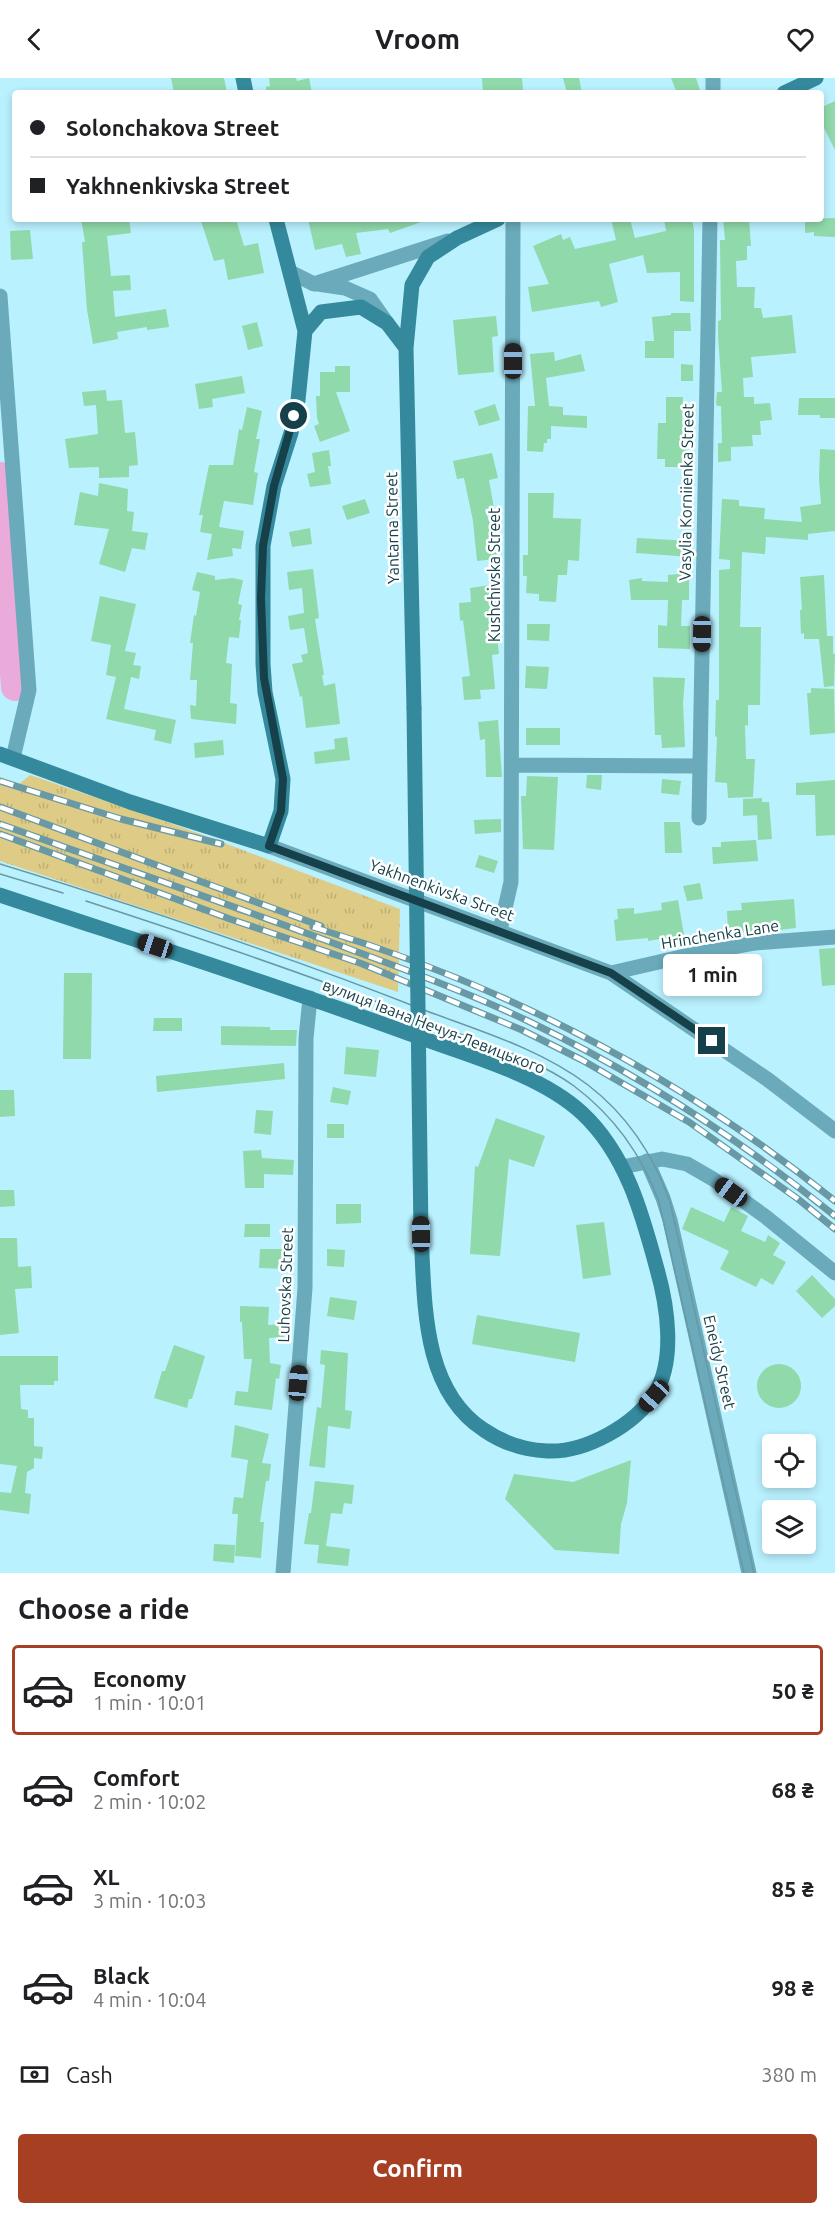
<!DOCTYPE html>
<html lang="en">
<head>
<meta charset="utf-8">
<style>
  body { margin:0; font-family:Ubuntu,sans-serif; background:#f6f6f6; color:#202124; height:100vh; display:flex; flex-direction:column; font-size:22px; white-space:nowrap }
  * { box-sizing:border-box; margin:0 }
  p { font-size:20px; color:#757577 }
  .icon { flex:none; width:33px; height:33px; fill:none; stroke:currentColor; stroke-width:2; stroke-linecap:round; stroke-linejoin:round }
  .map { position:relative; height:1495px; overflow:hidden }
  .sheet { display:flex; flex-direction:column; background:#fff; flex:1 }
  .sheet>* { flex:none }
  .top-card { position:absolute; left:12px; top:12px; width:812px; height:132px; border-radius:6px; box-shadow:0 3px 9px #0003; display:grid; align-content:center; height:132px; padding:0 18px; background:#fff }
  .controls { position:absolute; left:762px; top:1356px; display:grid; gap:12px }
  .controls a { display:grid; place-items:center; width:54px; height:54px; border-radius:6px; background:#fff; box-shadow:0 3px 9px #0003; font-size:30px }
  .end { position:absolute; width:27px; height:27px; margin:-14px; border:8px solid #16414a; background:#fff; box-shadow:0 0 0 3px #fff }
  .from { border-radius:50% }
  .bubble { position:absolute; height:42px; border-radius:6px; background:#fff; box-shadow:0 3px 9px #0003; font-size:20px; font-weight:600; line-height:42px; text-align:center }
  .car { position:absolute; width:18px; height:36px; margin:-18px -9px; border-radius:8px; box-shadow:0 0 4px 2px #0007; background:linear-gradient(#222 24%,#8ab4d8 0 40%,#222 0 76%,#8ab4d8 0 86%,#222 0) }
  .top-card b { display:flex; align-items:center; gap:21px; height:57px; font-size:22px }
  .top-card b+b { border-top:2px solid #e0e0e0 }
  .top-card i { width:15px; height:15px; background:#202124 }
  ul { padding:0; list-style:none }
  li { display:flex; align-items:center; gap:18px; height:90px; margin:0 12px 9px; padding:0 6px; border:3px solid transparent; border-radius:6px }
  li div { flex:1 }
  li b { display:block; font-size:22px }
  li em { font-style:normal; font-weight:600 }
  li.on { border-color:#a73f23 }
  li>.icon { width:54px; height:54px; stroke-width:1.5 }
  h2 { padding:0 18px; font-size:27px; line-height:72px }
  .pay { display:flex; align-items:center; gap:15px; height:66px; padding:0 18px; font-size:22px }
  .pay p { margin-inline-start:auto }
  .primary-button { display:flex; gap:12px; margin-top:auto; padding:12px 18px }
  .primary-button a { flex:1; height:69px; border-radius:6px; background:#a73f23; color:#fff; font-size:24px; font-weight:600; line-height:69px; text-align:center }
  header { display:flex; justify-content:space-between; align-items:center; height:78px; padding:0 18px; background:#fff; font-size:27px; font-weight:600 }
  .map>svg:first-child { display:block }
  .grass { fill:url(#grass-tufts) }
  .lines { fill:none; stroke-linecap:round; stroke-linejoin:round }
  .river { stroke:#eaabda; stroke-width:28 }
  .building { fill:#90d9aa }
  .pedestrian { stroke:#6aaaba; stroke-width:15 }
  .minor { stroke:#6aaaba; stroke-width:15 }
  .tertiary { stroke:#6aaaba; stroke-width:15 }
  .secondary { stroke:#35899c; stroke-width:15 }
  .tram { stroke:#6899a4; stroke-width:1.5 }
  .rail-casing { stroke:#6899a4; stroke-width:7 }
  .rail { stroke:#fff; stroke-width:4.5; stroke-dasharray:14; stroke-linecap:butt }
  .secondary-bridge { stroke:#35899c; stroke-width:15 }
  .route { stroke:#16414a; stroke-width:8 }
  .labels { text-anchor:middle; stroke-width:5; stroke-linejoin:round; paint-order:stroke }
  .street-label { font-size:16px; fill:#16414a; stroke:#fff }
</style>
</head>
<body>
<header><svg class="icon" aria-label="back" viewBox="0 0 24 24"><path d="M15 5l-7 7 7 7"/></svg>Vroom<svg class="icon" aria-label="heart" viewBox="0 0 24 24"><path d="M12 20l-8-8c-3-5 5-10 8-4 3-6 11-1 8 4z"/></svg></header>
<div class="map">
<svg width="835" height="1495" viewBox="0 0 835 1495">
  <defs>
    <pattern id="grass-tufts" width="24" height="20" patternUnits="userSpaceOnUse" patternTransform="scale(1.5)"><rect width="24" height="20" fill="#decc86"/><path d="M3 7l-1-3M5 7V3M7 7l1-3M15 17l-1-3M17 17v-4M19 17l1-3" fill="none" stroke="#beb075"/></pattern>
  </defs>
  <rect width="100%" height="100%" fill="#baf1ff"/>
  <path class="grass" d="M30,697L184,750L400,831L398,914L0,783V699L19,706Z"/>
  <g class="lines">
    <path class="river" d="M0,398L15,609"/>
  </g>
  <path class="building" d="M171,0H224L227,15H174Z
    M269,0H296L297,3L309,0L312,15H266V9L270,8Z
    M482,0H522L523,12L483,15Z
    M563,0H579L582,15H567Z
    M671,0H696L700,12L692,15H677Z
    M835,23V72L820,42V30Z
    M835,140V159L814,158V154L805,155V141Z
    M81,141H129L131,155L107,158L111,198L130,197L131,212L113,213L115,239L166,231L169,249L147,252V249L117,254L118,261L93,266L87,232L82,164H85Z
    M208,141H236L244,168L258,165L264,195L228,202L224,181L214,183L201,143Z
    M308,141H424V143L390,155L388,151L356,155L361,176L346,179L342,166L315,172Z
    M611,141H630L635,160L666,153L664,141H692L694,152V224L680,223V194L647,195L643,177L609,186L618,224L601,229L599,223L532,234L528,209L549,206L533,168L561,156L563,162L570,159L575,171L616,162Z
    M723,141H749L751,168H747V182L736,183L737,209H755L754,230H761L763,240L792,237L796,275L751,279L753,299L743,300L744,319H754V326L770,325L772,342L760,343L761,357H752L753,368L731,369V383L718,384V365H722L721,328H717L716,325L717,314H722L718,258V243L721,242L720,162H725Z
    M30,152L33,181L11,182L10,153Z
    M671,235H690L691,253H674V280H645V263H654L652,239L671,237Z
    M496,238L498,258L492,259L494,294L458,297L453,242Z
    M257,244L263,268L248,272L242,248Z
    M554,274L555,283L581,276L585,293L546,300L549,328L563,329V337L587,338V350L551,348V361H547V365H544L543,374L527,373L528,328H535L530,276Z
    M681,286L693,287V303H681Z
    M335,288H350V314H336L350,353L320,364L314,348L319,346L317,340L316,318H320V294H335Z
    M242,298L245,315L212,321L213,329L199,331L195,306Z
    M106,312L107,323L122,322L125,355L135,354L138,387L129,388V399L99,400V389L69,390L65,361L98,356L96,327L84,328L82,314Z
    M666,319H683L682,344H687V389H665V381H657L658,345H666Z
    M799,320H835V340H820V337H798Z
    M495,326L500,342L479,348L474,333Z
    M247,329L262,333L256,361H260L254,394L258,395L253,427L224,423L219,449L244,453L241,471L232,470L233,478L207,482L212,456L200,454L203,437H199L209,387H233L239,351L242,352Z
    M820,371L835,372V453L808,456V462L766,459L765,476L742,474L740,549H761L760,627H748V648L745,647L746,681H755L753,719L728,720L727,705L715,704L717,659L715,658L716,622H719V492L730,491V482L719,481L722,421L739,422V428L765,430L764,441L802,444L800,429L821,426L819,401Z
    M329,372L331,388H328L331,406L310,409L307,396L315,394L312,375Z
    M492,375L498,400L489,402L494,430L485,431L495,461L497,481L477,483L473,443L464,400L457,401L453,383Z
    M99,405L128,411L127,433L134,434L132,453L148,455L145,472L132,470L125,494L99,486L109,451L74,447L80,414L98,418Z
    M528,415H554L553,440L581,441L579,483L568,482L567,497H558L556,524L539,523V516L526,515L527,498H523V477H528Z
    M365,421L370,435L347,442L342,428Z
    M310,450L312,466L292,469L289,454Z
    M637,460L692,463L691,479L636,475Z
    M313,491L319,540L315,541L324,597H322L324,608L335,605L340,646L306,650L302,618L300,619L292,586L303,584L301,577L308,575L304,550L290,552L288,538L304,535L302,510L289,512L287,494Z
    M197,494L215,498V502L232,500L243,502L238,526L242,527L239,542H241L239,560L229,559L226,585L232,586L230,625L237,626L236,646L191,641L190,627L196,628L197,602H190L193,565H190L194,537L196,538L200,514L192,512Z
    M689,495V522H682L681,548H690V571L658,570V547L667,548L668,522H631L629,502L642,500V503L668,504V497Z
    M824,497L827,558H833V576H835L834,608L824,609L819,561H804V555L801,556L800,532H802L800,499Z
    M491,507L499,576L492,577L495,611L480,612L481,621L464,622L462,599L470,598L463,542L460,543L459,525L471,524L470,510Z
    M100,518L136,526L125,573L136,575L133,587L141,588L139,601L131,599L124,631L176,642L171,666L154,662L156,652L106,641L116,599L106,597L111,567L91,563Z
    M527,546H550L549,563L527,562Z
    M526,588L549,589L547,611L525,610Z
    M653,599L685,600L683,625L685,669L662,670L661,657H655Z
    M811,610L834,611L835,655L810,657L807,615H811Z
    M498,642L502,699H486L485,661L480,662L478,644Z
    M526,650H560V667H526Z
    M347,659L350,682L315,686L314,674L335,671L334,661Z
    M223,662L224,677L195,680L194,665Z
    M587,697H602L601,712L586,710Z
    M527,698L558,699L554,772L523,771L521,718H526Z
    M662,701L681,703L679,717L661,715Z
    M835,702V757L816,758L815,717H796V705Z
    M762,720V724H769L772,761L758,762L757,737L743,738V721Z
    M501,741V754L475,756L474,742Z
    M664,744H680L682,775H665Z
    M756,762L758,783L713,786L712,769H721V764Z
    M479,777L498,783L494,795L475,789Z
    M700,805L703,821L687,823L683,808Z
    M794,821L796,850L754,855V853L728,855L727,833L742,832L741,825Z
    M678,822L684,857L648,863V860L616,863L614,842L618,841L617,831L634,830V836L662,832L661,825Z
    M835,870V907L822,908L819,871Z
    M64,895H92L91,981H63Z
    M154,940H182V953H153Z
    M221,948L270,949V952H297L296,968L221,967Z
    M346,969L379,972L376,999L344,996Z
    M284,985L285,1001L157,1014L156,998Z
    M333,1009L351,1013L348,1027L330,1024Z
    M0,1012H14L15,1038L0,1039Z
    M256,1032L273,1033L271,1057L254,1055Z
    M496,1040L545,1058L534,1089L509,1081L500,1178L470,1176L475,1088L478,1089Z
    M327,1046H344V1060H327Z
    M261,1072L262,1080L294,1082L293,1097L264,1096V1110H245L243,1073Z
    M0,1112H14L15,1128L0,1129Z
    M336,1126H361V1145L336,1146Z
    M691,1129L724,1144L731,1129L748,1138L741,1153L765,1164L768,1157L780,1165L773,1177L786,1184L773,1207L761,1200L756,1209L720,1191L729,1173L682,1151Z
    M604,1144L611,1197L583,1201L576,1147Z
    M245,1146H270V1159H244Z
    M0,1160H17L18,1189L31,1188L32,1210L15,1211L19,1255L0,1257Z
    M260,1171H289L288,1191L259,1190Z
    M327,1171L345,1172L344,1189L327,1188Z
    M812,1197L835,1221V1228L822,1240L796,1213Z
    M330,1219L357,1223L354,1242L327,1238Z
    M240,1228L269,1229L268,1247L283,1246L284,1259L269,1260L270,1285L281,1287L279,1301L276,1300L272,1332L234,1327L236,1313L248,1314L252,1281H244L242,1244H240Z
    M477,1237L580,1255L575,1284L472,1266Z
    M174,1267L205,1278L192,1321H189L187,1330L154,1320L162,1293H165Z
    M321,1272L348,1275L345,1332L352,1333L350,1351L328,1348L325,1390L309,1388L317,1329L321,1330L325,1287L320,1286Z
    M0,1278H58V1303H54V1307H20L21,1331L28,1332V1340H34V1368L43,1369L42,1381L34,1380V1390L27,1394L25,1415L31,1416L29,1436L0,1432V1414L11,1415L17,1388L0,1386Z
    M757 1308a22 22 0 1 1 44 0a22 22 0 1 1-44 0Z
    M235,1347L269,1356L262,1385L271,1386L269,1403H266L260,1444H264L261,1480L235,1478L238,1436H232L234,1419L243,1420L248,1382L231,1379Z
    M631,1382L627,1425L621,1446L619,1476L555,1472L505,1421L514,1396L573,1404Z
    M315,1403L354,1407L352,1426L344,1425L342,1436L331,1435L326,1468L350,1471L348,1488L317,1485L319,1467L304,1466L309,1435H311Z
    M214,1466L235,1467L234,1485L213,1483Z"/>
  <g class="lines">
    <path class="pedestrian" d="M647,1083L663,1120L670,1142L749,1495"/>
    <path class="minor" d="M713,0V15
      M292,195L314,206L448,163
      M318,206L345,210L370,221L387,245
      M0,218L29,612L13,680
      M512,687L699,688
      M699,740L710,141
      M269,768L611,895L767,1001L835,1053
      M500,852L511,804L513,141
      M611,895L685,878L755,865L835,859"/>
    <path class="tertiary" d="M622,1089L662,1081L687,1086L713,1101L766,1139L835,1195
      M283,1495L305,1210L306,960L310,920"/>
    <path class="secondary" d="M243,0L246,15
      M784,15L816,0
      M305,253L321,234L361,229L387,245L406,270L412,207L428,179L457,160L498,141
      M406,270L414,630
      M0,676L130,724L269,768L281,733L283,701L265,614L263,586V468L274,408L291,355L298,322L305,253L276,141
      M0,817C138,863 277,907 413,957C467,977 540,996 582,1035C626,1076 642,1135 657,1191C667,1226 676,1282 655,1315C635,1347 585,1375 547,1373C524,1372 503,1365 484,1352C421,1311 425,1223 421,1156"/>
    <path class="tram" d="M0,786C143,830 285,877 424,932C480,953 541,971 588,1007C627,1037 654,1078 670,1124L754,1495
      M0,796L63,815
      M86,823C206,862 325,902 442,949C484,966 537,981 574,1008C614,1038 642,1077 659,1124L744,1495"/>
    <g class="rail-casing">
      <path id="rail" d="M0,703L121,741L221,766
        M0,729L321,848
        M0,746C108,785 217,822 325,862C393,887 463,912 528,943C638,996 740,1061 835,1138
        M0,756L230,841L360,885L522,952L582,982L689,1044L798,1121L835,1151
        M313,849C504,907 679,997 835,1123"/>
    </g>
    <use href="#rail" class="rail"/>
    <path class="secondary-bridge" d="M414,630L421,1156"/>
  </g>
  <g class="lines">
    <path class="route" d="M294,338L274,408L263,468L261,520L264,600L283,701L281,733L269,768L611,895L712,963"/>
  </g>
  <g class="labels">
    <g class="street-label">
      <text transform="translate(686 414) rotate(-89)" y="6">Vasylia Korniienka Street</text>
      <text transform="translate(392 450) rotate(-91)" y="6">Yantarna Street</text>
      <text transform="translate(494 497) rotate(-90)" y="6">Kushchivska Street</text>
      <text transform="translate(442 812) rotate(20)" y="6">Yakhnenkivska Street</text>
      <text transform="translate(720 856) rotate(-9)" y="6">Hrinchenka Lane</text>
      <text transform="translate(434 948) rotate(21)" y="6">вулиця Івана Нечуя-Левицького</text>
      <text transform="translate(285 1207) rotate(-88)" y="6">Luhovska Street</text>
      <text transform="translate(720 1284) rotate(77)" y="6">Eneidy Street</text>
    </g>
  </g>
</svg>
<div class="controls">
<a><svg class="icon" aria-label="locate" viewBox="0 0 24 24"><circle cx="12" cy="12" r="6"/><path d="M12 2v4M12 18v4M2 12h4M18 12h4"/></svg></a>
<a><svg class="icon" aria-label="layers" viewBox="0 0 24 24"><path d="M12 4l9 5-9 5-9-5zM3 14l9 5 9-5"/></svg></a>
</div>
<i class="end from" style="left:294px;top:338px"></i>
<i class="end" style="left:712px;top:963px"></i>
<div class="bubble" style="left:663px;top:876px;width:99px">1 min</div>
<i class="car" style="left:513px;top:283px;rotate:0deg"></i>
<i class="car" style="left:702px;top:556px;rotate:181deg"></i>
<i class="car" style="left:155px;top:868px;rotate:288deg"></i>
<i class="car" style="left:731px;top:1114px;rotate:306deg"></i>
<i class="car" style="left:421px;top:1156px;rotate:359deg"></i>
<i class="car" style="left:298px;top:1305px;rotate:5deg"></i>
<i class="car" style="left:654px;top:1318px;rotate:222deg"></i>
<div class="top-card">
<b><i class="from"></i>Solonchakova Street</b>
<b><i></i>Yakhnenkivska Street</b>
</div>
</div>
<section class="sheet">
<h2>Choose a ride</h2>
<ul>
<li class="on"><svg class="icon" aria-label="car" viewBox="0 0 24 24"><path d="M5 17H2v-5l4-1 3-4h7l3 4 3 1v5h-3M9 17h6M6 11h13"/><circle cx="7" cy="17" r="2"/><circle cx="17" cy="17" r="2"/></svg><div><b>Economy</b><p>1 min · 10:01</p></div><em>50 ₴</em></li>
<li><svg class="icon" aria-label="car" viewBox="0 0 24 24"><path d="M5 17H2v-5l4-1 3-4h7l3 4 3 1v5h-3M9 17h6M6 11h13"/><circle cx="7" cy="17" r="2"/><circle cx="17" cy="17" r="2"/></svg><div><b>Comfort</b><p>2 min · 10:02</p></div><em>68 ₴</em></li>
<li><svg class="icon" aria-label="car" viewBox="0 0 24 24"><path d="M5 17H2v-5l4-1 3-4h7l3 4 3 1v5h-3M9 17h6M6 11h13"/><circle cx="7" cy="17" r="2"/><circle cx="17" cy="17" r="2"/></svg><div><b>XL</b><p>3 min · 10:03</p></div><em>85 ₴</em></li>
<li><svg class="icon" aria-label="car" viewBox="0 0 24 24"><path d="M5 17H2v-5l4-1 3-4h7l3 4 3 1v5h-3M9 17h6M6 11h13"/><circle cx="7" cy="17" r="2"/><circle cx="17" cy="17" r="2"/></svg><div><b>Black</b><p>4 min · 10:04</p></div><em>98 ₴</em></li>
</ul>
<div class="pay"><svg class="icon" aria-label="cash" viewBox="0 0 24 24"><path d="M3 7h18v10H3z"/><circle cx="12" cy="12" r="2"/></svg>Cash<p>380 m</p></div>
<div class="primary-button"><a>Confirm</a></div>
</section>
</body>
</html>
